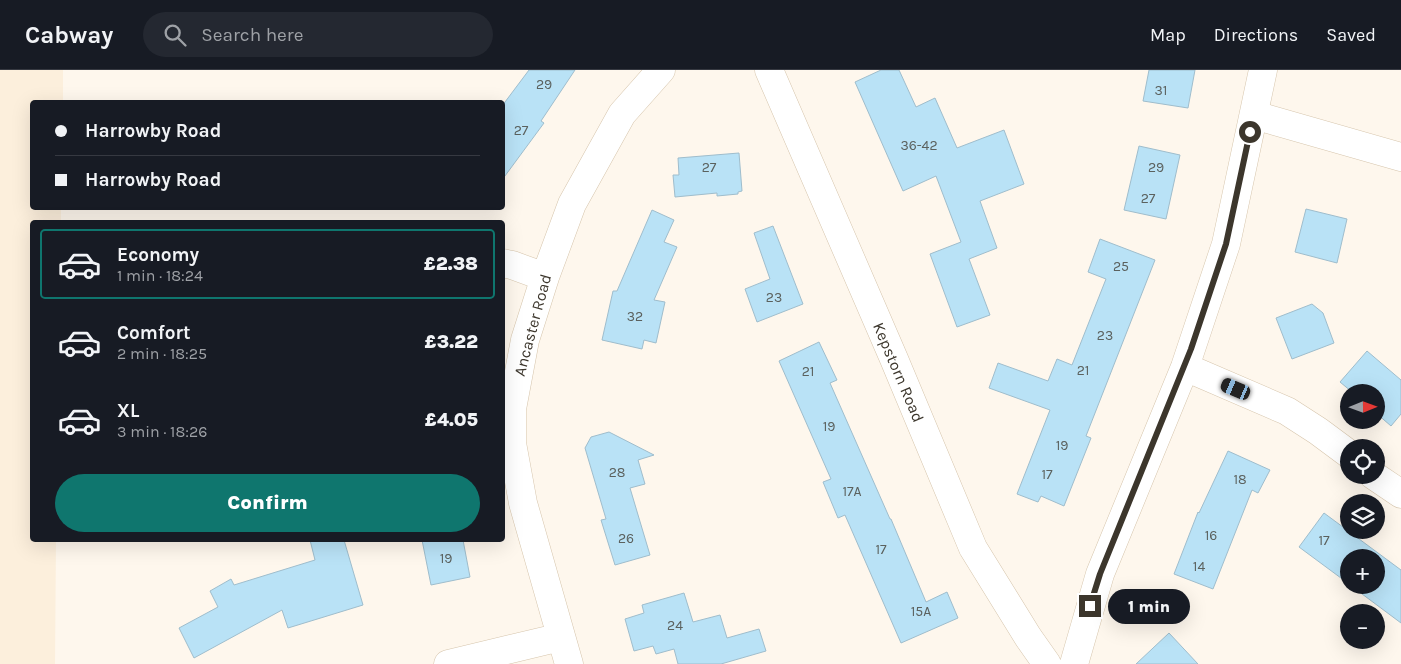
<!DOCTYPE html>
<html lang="en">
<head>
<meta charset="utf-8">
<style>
  body { margin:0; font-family:Karla,sans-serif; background:#242831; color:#f1f3f6; height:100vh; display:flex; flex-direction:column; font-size:19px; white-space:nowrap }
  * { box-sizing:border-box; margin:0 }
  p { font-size:16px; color:#9ea1a6 }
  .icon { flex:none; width:28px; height:28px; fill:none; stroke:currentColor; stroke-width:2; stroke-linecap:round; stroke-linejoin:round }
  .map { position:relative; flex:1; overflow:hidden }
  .sheet { position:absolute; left:30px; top:150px; width:475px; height:322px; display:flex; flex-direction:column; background:#171b24; border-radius:5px; box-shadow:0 5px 20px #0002 }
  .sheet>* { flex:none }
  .banner { position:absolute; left:30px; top:30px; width:475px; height:110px; border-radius:5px; box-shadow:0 5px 20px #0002; display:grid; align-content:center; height:110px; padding:0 25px; background:#171b24 }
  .needle { width:32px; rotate:89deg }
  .fabs { position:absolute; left:1340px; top:314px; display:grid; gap:10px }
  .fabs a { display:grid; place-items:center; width:45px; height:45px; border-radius:50%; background:#171b24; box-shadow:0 5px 20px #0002; font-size:25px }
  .end { position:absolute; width:22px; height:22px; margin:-11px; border:6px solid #3c362c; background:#fff; box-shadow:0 0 0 2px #fff }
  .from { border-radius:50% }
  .bubble { position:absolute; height:35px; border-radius:18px; background:#171b24; box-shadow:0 5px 20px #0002; font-size:16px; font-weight:800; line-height:35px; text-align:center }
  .car { position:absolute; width:15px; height:30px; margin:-15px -8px; border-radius:6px; box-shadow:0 0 4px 1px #0007; background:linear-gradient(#222 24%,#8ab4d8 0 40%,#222 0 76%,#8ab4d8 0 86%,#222 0) }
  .banner b { display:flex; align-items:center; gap:18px; height:48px; font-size:19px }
  .banner b+b { border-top:1px solid #363941 }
  .banner i { width:12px; height:12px; background:#f1f3f6 }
  ul { padding:9px 0 0; list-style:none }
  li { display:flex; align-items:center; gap:15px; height:70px; margin:0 10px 8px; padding:0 15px; border:2px solid transparent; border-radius:5px }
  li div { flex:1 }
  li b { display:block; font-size:19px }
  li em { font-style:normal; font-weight:800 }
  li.on { border-color:#0f766e }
  li>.icon { width:45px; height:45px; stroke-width:1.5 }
  .cta { display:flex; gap:10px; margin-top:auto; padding:10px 25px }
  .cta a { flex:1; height:58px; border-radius:30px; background:#0f766e; color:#fff; font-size:20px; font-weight:800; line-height:58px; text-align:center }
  header { display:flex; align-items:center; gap:30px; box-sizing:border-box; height:70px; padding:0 25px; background:#171b24; border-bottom:1px solid #363941 }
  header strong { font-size:24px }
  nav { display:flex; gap:28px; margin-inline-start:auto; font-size:18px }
  .search { width:350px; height:45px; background:#242831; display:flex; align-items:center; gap:12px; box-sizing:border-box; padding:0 18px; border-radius:28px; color:#9ea1a6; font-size:19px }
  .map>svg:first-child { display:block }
  .built { fill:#fcefdc }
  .building { fill:#b9e2f6; stroke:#9fbdcc }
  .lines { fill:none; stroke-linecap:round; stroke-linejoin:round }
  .street-casing { stroke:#d6c5ac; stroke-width:29 }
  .street { stroke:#fff; stroke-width:28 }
  .route { stroke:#3c362c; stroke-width:6 }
  .labels { text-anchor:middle; stroke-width:5; stroke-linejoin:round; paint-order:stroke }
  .number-label { font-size:14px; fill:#5b615e }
  .street-label { font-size:16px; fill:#3c362c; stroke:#fff }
</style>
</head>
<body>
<header>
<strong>Cabway</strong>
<div class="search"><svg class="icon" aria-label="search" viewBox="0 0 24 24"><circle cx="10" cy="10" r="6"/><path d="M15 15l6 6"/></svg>Search here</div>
<nav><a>Map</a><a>Directions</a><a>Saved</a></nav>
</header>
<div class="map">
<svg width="1401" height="594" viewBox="0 0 1401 594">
  <rect width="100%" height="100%" fill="#fef7ed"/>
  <path class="built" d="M0,0H63V32H32V138H61V152H32V470H56L55,594H0Z"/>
  <path class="building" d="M529,0H575L541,51L544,53L502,110V36Z
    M881,0H899L916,37L935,28L957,78L1004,60L1024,114L980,131L997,178L969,189L990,245L957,257L930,184L961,172L936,106L903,121L855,12Z
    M1149,0H1195L1188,38L1143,31Z
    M1139,76L1180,85L1166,149L1124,140Z
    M739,83L742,121L738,122V124L717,126V123L675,127L673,105H679L678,88Z
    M1306,139L1347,149L1337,193L1295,182Z
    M652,140L674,150L664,172L677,177L654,230L665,232L656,273L644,270L642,279L602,270L613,221H617Z
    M773,156L803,234L757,252L745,219L770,209L754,163Z
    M1100,169L1155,190L1086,366L1091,368L1064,436L1041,426L1038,432L1017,424L1050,340L989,318L998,293L1048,311L1057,289L1072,295L1106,209L1088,202Z
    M1312,234L1323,243L1334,273L1292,289L1276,248Z
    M819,272L837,310L830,313L890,449H891L926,532L947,522L958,548L901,573L845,445L838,448L823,412L831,409L779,291Z
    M1367,281L1401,310V344L1391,356L1376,343V322H1352L1340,312Z
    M609,362L654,385L638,390L645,414L630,418L650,485L615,495L601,450L606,449L585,378L591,367Z
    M1228,381L1270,400L1258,423L1252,420L1213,519L1174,504L1198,442L1199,443Z
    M1324,443L1401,500V553L1350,515H1376V488H1349V514L1299,477Z
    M310,470H344L363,535L288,558L282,540L194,588L179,558L218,537L210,521L231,509L234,515L315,490Z
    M422,470H463L470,507L431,515Z
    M684,523L693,552L720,545L727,568L759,559L766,581L721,594H678L674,579L656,584L653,576L634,581L625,549L644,543L642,535Z
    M1169,563L1198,594H1136Z"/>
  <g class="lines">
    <g class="street-casing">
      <path id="street" d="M769,0L894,289L973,478L1028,567L1047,594
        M1254,45L1401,87
        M502,193L512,195L545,207
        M1185,297L1287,341L1318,361L1349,384
        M1373,405L1401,424
        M448,594L561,567
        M569,594L523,433L512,373V339L525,270L545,207L572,134L622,44L661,0
        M1074,594L1100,504L1185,297L1226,174L1263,0"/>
    </g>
    <use href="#street" class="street"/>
  </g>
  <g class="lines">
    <path class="route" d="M1090,536L1100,504L1191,279L1226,174L1250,62"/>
  </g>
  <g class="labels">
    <g class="number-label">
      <text x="544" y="19">29</text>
      <text x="1161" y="25">31</text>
      <text x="521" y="65">27</text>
      <text x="919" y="80">36-42</text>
      <text x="709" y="102">27</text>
      <text x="1156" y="102">29</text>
      <text x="1148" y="133">27</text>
      <text x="1121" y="201">25</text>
      <text x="774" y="232">23</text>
      <text x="635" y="251">32</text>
      <text x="1105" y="270">23</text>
      <text x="1083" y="305">21</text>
      <text x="808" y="306">21</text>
      <text x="829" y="361">19</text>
      <text x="1062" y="380">19</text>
      <text x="617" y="407">28</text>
      <text x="1047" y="409">17</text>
      <text x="1240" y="414">18</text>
      <text x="852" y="426">17A</text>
      <text x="1211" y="470">16</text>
      <text x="626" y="473">26</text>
      <text x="1324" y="475">17</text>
      <text x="881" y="484">17</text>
      <text x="446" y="493">19</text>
      <text x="1199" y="501">14</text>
      <text x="921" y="546">15A</text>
      <text x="675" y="560">24</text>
    </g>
    <g class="street-label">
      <text transform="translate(532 255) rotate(-75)" y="6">Ancaster Road</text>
      <text transform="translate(899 302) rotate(67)" y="6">Kepstorn Road</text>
    </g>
  </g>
</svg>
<div class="fabs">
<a><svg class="needle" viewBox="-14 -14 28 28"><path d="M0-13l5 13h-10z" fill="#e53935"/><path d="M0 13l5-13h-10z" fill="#9ea1a6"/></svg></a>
<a><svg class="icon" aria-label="locate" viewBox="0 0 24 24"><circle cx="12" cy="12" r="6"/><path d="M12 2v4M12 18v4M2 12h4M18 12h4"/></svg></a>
<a><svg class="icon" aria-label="layers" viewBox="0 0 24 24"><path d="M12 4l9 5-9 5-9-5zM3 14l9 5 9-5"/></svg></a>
<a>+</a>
<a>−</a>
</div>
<i class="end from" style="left:1250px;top:62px"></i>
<i class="end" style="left:1090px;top:536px"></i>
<div class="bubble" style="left:1108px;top:519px;width:82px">1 min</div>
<i class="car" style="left:1236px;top:319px;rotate:293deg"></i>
<div class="banner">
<b><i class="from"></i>Harrowby Road</b>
<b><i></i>Harrowby Road</b>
</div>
<section class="sheet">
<ul>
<li class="on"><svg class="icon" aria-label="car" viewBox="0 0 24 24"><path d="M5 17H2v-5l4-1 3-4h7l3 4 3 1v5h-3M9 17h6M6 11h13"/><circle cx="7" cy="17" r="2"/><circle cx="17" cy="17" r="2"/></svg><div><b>Economy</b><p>1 min · 18:24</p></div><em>£2.38</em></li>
<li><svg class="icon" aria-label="car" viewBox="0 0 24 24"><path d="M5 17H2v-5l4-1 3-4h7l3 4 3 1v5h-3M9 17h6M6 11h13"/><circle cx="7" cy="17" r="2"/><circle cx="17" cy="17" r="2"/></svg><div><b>Comfort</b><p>2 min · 18:25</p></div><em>£3.22</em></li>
<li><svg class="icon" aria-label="car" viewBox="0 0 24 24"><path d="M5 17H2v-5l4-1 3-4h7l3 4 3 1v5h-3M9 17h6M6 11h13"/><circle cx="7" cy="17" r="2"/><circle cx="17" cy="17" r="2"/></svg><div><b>XL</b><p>3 min · 18:26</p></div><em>£4.05</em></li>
</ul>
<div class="cta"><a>Confirm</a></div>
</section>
</div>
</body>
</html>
